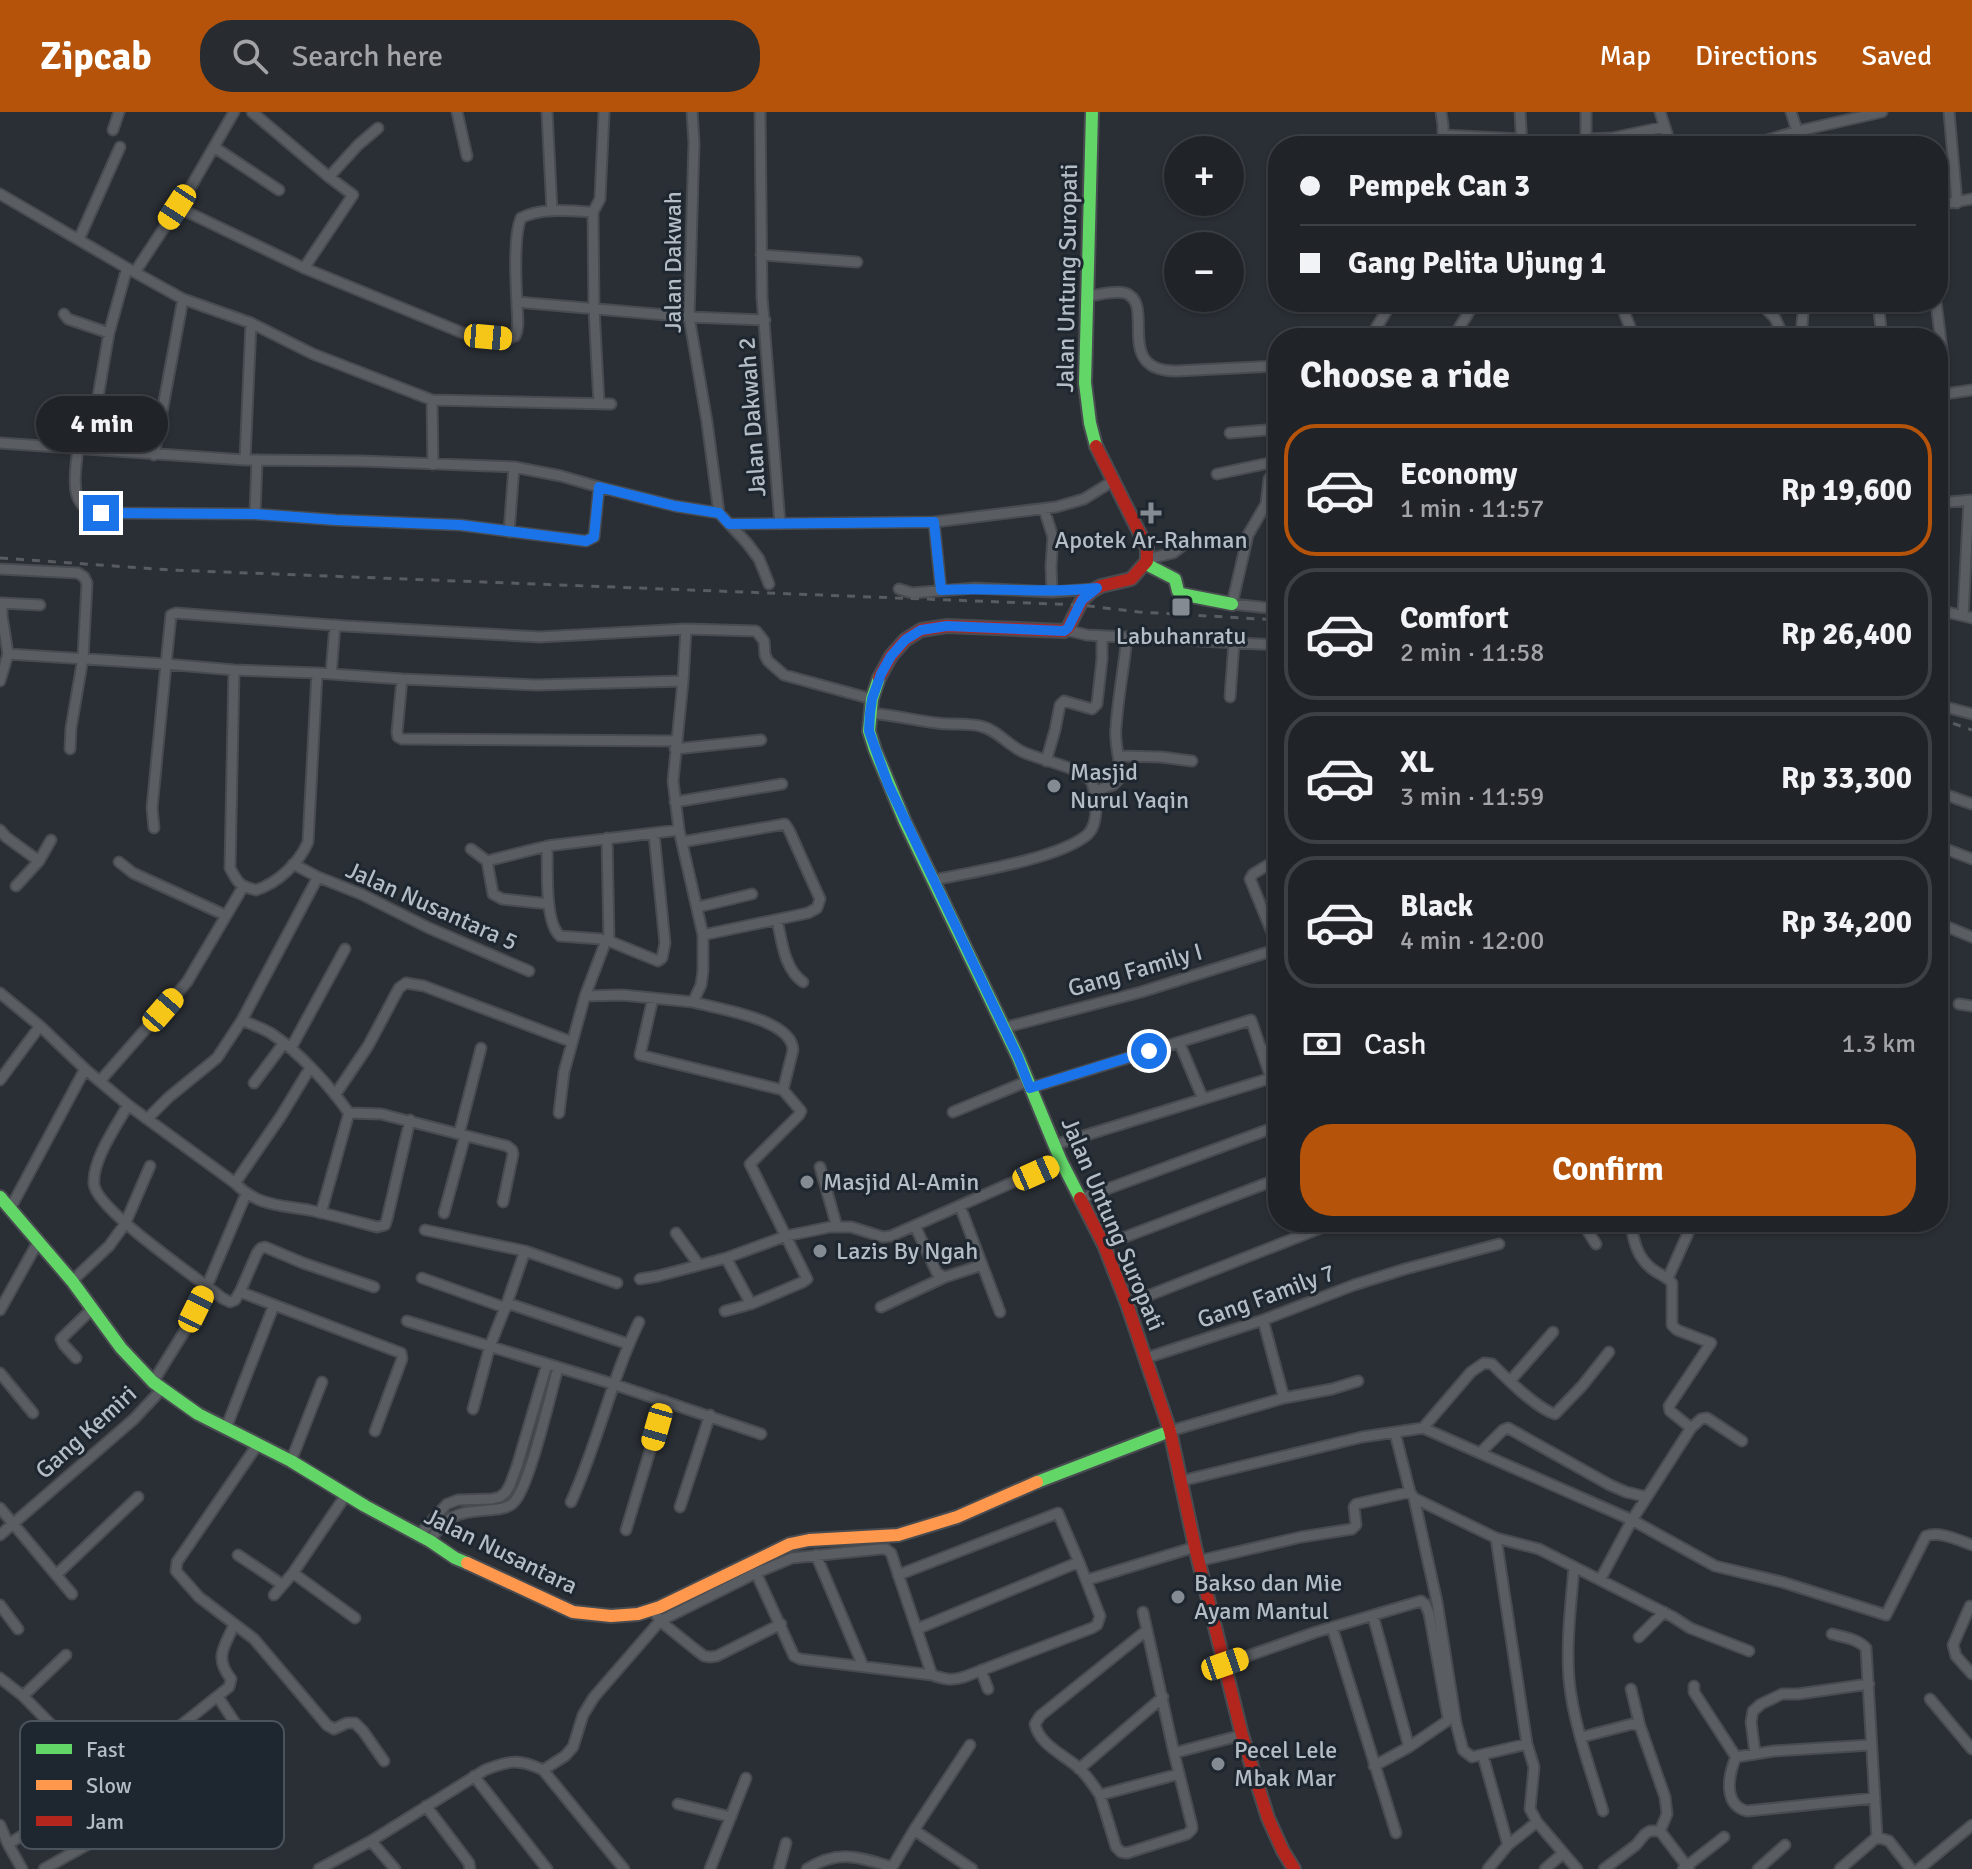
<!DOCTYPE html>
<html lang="en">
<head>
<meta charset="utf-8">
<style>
  body { margin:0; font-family:Signika,sans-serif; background:#282b30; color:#f1f3f6; height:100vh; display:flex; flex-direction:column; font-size:30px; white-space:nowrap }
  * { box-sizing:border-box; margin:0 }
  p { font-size:26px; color:#a2a4a8 }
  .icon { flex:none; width:44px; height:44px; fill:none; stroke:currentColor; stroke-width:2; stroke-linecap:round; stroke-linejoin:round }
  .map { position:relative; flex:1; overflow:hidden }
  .sheet { position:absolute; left:1268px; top:216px; width:680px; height:904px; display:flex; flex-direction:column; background:#202328; border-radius:32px; box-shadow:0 2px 6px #0004,0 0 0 2px #3d4045 }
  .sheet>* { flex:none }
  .guide { position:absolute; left:1268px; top:24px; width:680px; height:176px; border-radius:32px; box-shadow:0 2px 6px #0004,0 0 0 2px #3d4045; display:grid; align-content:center; height:176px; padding:0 32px; background:#202328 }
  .buttons { position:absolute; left:1164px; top:24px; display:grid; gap:16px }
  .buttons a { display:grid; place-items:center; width:80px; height:80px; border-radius:50%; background:#202328; box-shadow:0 2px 6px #0004,0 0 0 2px #3d4045; font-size:40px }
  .end { position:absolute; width:36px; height:36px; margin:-18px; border:10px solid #1a73e8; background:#fff; box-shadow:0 0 0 4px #fff }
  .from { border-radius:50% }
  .bubble { position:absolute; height:56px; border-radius:28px; background:#202328; box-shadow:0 2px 6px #0004,0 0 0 2px #3d4045; font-size:26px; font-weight:800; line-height:56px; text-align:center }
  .car { position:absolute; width:24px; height:48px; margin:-24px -12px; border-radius:10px; box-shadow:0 0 6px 2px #0007; background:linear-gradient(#f5c518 24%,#345 0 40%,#f5c518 0 76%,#345 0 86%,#f5c518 0) }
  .guide b { display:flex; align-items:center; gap:28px; height:76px; font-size:30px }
  .guide b+b { border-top:2px solid #3d4045 }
  .guide i { width:20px; height:20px; background:#f1f3f6 }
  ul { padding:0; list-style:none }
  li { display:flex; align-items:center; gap:24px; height:132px; margin:0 16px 12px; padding:0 16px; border:4px solid #3d4045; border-radius:32px }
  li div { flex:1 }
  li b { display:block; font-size:30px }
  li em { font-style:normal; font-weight:800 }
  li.on { border-color:#b45309 }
  li>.icon { width:72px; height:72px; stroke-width:1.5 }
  h2 { padding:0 32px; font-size:36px; line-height:96px }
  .pay { display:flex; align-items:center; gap:20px; height:88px; padding:0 32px; font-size:30px }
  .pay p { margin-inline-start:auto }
  .cta { display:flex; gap:16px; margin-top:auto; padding:16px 32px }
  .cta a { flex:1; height:92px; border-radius:32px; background:#b45309; color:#fff; font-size:32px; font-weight:800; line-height:92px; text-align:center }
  header { display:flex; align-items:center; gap:48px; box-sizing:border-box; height:112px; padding:0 40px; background:#b45309; color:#fff }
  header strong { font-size:38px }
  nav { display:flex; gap:44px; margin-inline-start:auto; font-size:28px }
  .search { width:560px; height:72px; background:#282b30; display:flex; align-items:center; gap:20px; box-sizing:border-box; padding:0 28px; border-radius:32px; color:#a2a4a8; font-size:30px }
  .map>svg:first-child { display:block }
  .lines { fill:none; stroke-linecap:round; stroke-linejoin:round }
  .street-casing { stroke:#484b50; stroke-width:13 }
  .fast-casing { stroke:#484b50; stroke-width:16 }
  .slow-casing { stroke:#484b50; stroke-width:16 }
  .jam-casing { stroke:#484b50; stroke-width:16 }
  .street { stroke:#5a5e63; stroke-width:9 }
  .fast { stroke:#63d668; stroke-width:12 }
  .slow { stroke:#ff974d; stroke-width:12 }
  .jam { stroke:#b3261e; stroke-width:12 }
  .rail { stroke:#585c61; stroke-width:3; stroke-dasharray:8 8; stroke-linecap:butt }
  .route { stroke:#1a73e8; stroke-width:10 }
  .poi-dot { fill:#848b93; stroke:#1e262f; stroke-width:3 }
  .labels { text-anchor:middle; stroke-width:6; stroke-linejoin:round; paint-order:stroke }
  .street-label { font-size:24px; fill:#b4bcc6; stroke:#1e262f }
  .poi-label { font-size:24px; fill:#b4bcc6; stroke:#1e262f; text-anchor:start }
  .key { fill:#1e262f; stroke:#4b535c; stroke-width:2 }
  .key-label { font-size:22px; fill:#b4bcc6 }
</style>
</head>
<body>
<header>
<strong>Zipcab</strong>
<div class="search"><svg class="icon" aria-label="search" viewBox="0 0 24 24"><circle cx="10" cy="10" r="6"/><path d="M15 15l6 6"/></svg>Search here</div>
<nav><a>Map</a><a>Directions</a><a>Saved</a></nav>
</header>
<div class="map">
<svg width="1972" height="1757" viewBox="0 0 1972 1757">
  <rect width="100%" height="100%" fill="#2a2f35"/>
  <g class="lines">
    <g class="street-casing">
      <path id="street" d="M252,0L329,65L353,83L304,156
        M457,0L467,44
        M547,0L552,99
        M692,0L694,31L689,205L707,310L719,401L747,431L759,447L769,472
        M760,0L762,185L780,412
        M1441,0L1443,13V34
        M1520,0L1522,34
        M1586,0V34
        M1660,0L1671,34
        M1791,0L1802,34
        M1949,0L1957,91
        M113,18L119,0
        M1443,23L1521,27
        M1587,27L1612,26L1664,15
        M1747,34L1798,19L1882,0
        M214,35L279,78
        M329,65L358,33L378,16
        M0,82L127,156L183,187L251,211L313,242L432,288L611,292
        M1938,93L1972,87
        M177,95L304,156L463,221L506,227L515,224C520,214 517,203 517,192C516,171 513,125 521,106C542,95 570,99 593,100
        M79,127L120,35
        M761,143L857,150
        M135,160L189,78L234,0
        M1088,184C1099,183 1114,178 1125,181C1157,191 1112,259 1176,259L1278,254
        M517,190L689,205L765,208
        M1620,190L1630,215L1632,226
        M1759,190L1775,206L1784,226
        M1878,190L1882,226
        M1936,190L1943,246V251L1938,255
        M64,202L68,207L109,221
        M1370,226L1392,190
        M1453,226L1475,190
        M1801,226L1803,200
        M1938,283L1972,278
        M432,288L433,353
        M599,291L594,197L593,100L600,87L604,0
        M1230,321L1278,317
        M0,331L245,348L362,349L514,355L561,364L599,375L675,394L719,401
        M78,337C75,362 67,398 101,401L255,402L336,408L460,413L586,429L594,425L599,375
        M89,337L109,221L127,156
        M154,343L183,187
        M245,348L251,211
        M1278,353L1269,367L1266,392L1248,423L1232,492L1278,497
        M1217,362L1278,349
        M1938,391L1972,388
        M1044,397L1053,425L1051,454L1052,480
        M255,402L257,348
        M934,410L941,478
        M729,412L934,410L1056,395L1084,387L1113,369
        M509,420L514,355
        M1148,447L1173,441L1182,434
        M0,457L78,461L84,465L87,471L83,546L71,616L70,637
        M899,477L912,481L975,476L1052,480L1093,477
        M0,491H2V504L8,542L0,569
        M2,491L40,493
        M1938,498L1972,506
        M1963,503L1969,389
        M1066,518L1087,523L1278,533
        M8,542L166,552L152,696L154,716
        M234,558L230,756C238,771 239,774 256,778C278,771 299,751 308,730L317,561L402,567L536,573L683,569
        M317,561L234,558L166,552L171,503L176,501L345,514L540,525L686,517L756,519L764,529L765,543L768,549L784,563L872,587
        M331,562L335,513
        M402,567L397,620L398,625L402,627L676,629
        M1230,585L1234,531
        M1938,593L1972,602
        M870,601C892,603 914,608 937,611C951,613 966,611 980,614C996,617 1007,632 1021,639C1038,648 1085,656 1092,671C1095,678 1095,688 1096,695C1096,705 1095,716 1087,723C1058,747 972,760 934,768
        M675,637L761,628
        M1120,644L1161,645L1192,649
        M1046,649L1055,618L1060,593L1064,589L1092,597L1097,592L1102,547V524
        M1094,679L1113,673L1120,666C1121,648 1114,633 1116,615C1118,585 1124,555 1127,525
        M1938,680L1972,692
        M675,690L782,672
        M0,718L6,725L39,749
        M607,726L609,829
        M682,730L785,712L789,718L820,787L817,796L808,801L703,823
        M547,734C548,757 544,809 560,824L601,827L609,829L658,849L662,846L665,831L654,722
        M1938,734L1972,747
        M471,737L487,749L547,734L679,718
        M1278,747L1253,762L1250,767L1278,835
        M487,749L493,782L502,787L549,792
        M119,750L133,761L225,803
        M318,765L361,782L429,816L529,859
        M16,774L39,749L51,728
        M698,795L752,782
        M777,808C782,829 784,857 803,870
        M1938,811L1972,825
        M0,881L40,914L85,957L10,1097
        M585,884L604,834
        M653,886L640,943L783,978
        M693,890C718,897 792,907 793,938L783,978L801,999L799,1003L750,1052L807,1167L803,1170L751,1192L725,1199
        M1959,892L1972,894
        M242,908C252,913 263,916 272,922C300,941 329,973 349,1001
        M1003,916L1141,880L1278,837
        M1179,930L1203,987
        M291,936L345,837
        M1263,939L1278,933
        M85,957L128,993L235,1071C257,1094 280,1093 309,1098C332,1103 354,1109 377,1115L385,1113L387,1107L410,1008
        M0,968L40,914
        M100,969L187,870L243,775
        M254,971L284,931
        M1030,976L1251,908L1271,966L1278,979
        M335,983L368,934L399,876L406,871L424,874L572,930
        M128,993C117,1013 92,1048 94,1072C96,1098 198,1166 222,1186L230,1190L235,1188L240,1180L401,1241L402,1247L375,1319
        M953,1000L1028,969
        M349,1001L381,1002L459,1022L481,936
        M559,1001L564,960L585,884L622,883L693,890L701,873L703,859V823L679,718L673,669L683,569L686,517
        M148,1006L169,985L217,946L242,908L318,765L293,752
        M459,1022L507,1034L512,1038L513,1042L503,1090
        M1054,1033L1271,966
        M820,1055L837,1115
        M235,1071L281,1004L310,956
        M1080,1087L1278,1014
        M960,1094L1000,1200
        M321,1101L349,1001
        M444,1101L465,1024
        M1582,1110L1596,1132
        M915,1114L937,1161L945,1165L982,1153
        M425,1118L525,1139L617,1171
        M676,1121L699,1153
        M1104,1133L1278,1067
        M726,1146L751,1192
        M422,1166L506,1196
        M1668,1166L1693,1110
        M640,1167L658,1164L726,1146L786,1124L830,1115H851L883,1125L891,1124L1061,1049
        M72,1169L109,1134L125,1112L150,1054
        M240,1180L257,1141L261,1136L265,1135L303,1151L374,1175
        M507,1191L628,1232
        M1127,1192L1336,1110
        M881,1195L945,1165
        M0,1198L38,1130
        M407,1209L613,1272L761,1322
        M76,1246L64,1233L61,1227L92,1197
        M1146,1246L1263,1208L1354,1173L1405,1157L1499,1132
        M0,1261L33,1301
        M1510,1269L1553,1220
        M153,1270L189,1212L204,1181L246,1082
        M1284,1286L1332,1277L1358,1269
        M473,1297L490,1234L507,1191L525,1139
        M226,1316L274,1193
        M1423,1316L1632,1408L1715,1454L1782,1470L1886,1503L1926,1424C1940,1419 1958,1428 1972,1433
        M1691,1316L1701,1307L1707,1306L1742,1329
        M1170,1319L1284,1286L1263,1208
        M1395,1321L1410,1380L1414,1386L1437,1490L1456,1611L1463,1638L1472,1645L1527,1632
        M258,1332L177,1450L176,1459L199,1485L254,1527L327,1613L334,1617L347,1611H355L363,1619L384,1649
        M1480,1341L1503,1318L1508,1316L1610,1373L1626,1380L1647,1385
        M291,1349L322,1270
        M1181,1369L1362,1325L1423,1316L1471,1260L1484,1251L1492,1252C1506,1266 1536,1296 1555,1302L1582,1274L1609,1240
        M1414,1386L1496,1426L1539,1437L1673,1505L1690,1516L1749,1539
        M571,1390C598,1331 611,1268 639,1210
        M680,1395L710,1303
        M0,1396L72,1482
        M626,1418L665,1289
        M0,1423L134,1307L162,1277
        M419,1423L447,1392L458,1388L492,1387L500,1385L506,1380L510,1373L517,1354L547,1252
        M1496,1426L1527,1632L1534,1655L1530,1697L1537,1710L1577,1757
        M430,1429C450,1397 463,1401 498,1397C504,1396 510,1395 514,1390C529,1376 551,1280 558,1256
        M238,1443L283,1473
        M816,1443L863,1554
        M1198,1449L1301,1425L1352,1417L1356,1413L1354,1395L1356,1392L1410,1380
        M1574,1455C1571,1492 1566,1530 1569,1567C1573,1611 1590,1656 1603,1699
        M293,1461L355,1506
        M756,1461L794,1544L800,1547L932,1563C944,1567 951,1569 964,1565L1092,1516L1097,1513L1100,1504L1079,1450L1058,1401L898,1463
        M56,1463L138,1385
        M1087,1468L1195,1435
        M1600,1468L1632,1408L1691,1316L1670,1299L1669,1294L1711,1231L1677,1218L1672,1213V1171C1666,1164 1658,1162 1651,1156C1636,1144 1634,1128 1630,1110
        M274,1483L293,1461L346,1383
        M0,1493L18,1517
        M1970,1494L1953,1533L1956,1544L1972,1562
        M653,1497L660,1509L696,1538L704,1544L710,1545L717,1544L781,1512
        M1143,1500L1174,1641L1242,1623
        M1373,1504L1409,1635
        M1332,1515L1396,1721
        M917,1517L1079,1450
        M1147,1518L1040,1604L1035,1612C1039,1633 1065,1643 1080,1657C1088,1665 1094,1674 1100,1683L1179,1662
        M1832,1522C1844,1525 1858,1527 1866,1536L1877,1725
        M1639,1525L1664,1500
        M1225,1552L1316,1520L1421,1489L1425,1492L1429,1501L1448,1606L1447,1609L1409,1635L1374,1654
        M981,1558L988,1577
        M0,1566L23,1584L82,1644L102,1676
        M1694,1574V1580L1736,1645
        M1631,1577L1640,1614L1665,1685L1667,1702L1660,1719
        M23,1584L66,1543
        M218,1585L249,1632
        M1930,1587L1972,1637
        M1582,1625L1632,1612L1640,1614
        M1871,1633L1774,1639L1736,1645C1728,1664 1723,1693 1747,1699L1875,1686
        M1755,1641L1751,1610L1753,1599L1761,1592L1782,1582H1798L1869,1572
        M1483,1644L1508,1733
        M1079,1657L1163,1585
        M543,1658L624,1757
        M474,1664L547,1757
        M1100,1683L1116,1735L1121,1740L1127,1741L1187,1722L1192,1717V1714L1174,1641
        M678,1692L731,1705
        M426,1694L469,1751L470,1757
        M0,1713L8,1732L22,1757
        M914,1718L972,1757
        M1660,1719L1689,1757
        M371,1729L395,1757
        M8,1732L102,1676L229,1575L231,1567C214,1545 224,1536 234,1513
        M44,1757L115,1717
        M319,1757L371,1729L485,1658C509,1648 519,1647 543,1658L565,1644L573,1635L583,1603L594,1585L660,1509L756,1461L792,1446L880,1437H886L891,1441L932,1563
        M710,1757L746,1666
        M779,1757L786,1731
        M807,1757C838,1737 859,1745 892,1755
        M891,1757L914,1718L970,1633
        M1488,1757L1508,1733L1537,1710
        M1545,1757L1560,1744L1562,1739
        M1604,1757L1636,1733L1645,1722L1650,1719H1660
        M1683,1757L1724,1725
        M1758,1757L1785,1733
        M1840,1757L1877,1725L1889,1729L1911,1757
        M1919,1757L1972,1713"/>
    </g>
    <g class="fast-casing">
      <path id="fast" d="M1092,0L1085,271L1090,311L1096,334
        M1146,452L1175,467L1178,479L1181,482L1232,492
        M879,566L872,587L869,619L875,638L905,710L1018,945L1061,1049L1080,1086
        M0,1085L72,1169L121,1236L153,1270L198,1302L291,1349L365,1394L430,1429L455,1446L467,1451
        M1037,1370L1170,1319"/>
    </g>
    <g class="slow-casing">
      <path id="slow" d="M467,1451L573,1500L611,1504L638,1502L660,1495L790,1432L809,1428L898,1423L957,1405L1037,1370"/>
    </g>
    <g class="jam-casing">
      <path id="jam" d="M879,566L891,544L905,528L921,518L947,514L1064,519L1068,516L1082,488L1092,479L1101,474L1131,467L1147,449V436L1096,334
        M1080,1086L1104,1133L1127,1192L1170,1319L1195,1435L1242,1623L1268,1706L1283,1739L1294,1757"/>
    </g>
    <use href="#street" class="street"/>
    <use href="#fast" class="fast"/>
    <use href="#slow" class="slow"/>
    <use href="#jam" class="jam"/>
    <path class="rail" d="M0,446L171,458L1080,493L1139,500L1278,508
      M1938,606L1972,618"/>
  </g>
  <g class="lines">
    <path class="route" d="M101,401L255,402L336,408L460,413L586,429L594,425L599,375L675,394L719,401L729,412L934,410L941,478C994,475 1044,482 1097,476L1082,488L1068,516L1064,519L947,514L921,518L905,528L891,544L881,562L872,587L870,601L869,619L888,672L1018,945L1030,976L1149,939"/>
  </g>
  <g class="poi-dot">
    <path d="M1147 389h8v8h8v8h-8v8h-8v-8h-8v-8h8z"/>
    <rect x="1171" y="485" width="20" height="20" rx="4"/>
    <circle cx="1054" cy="674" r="8"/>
    <circle cx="807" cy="1070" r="8"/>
    <circle cx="820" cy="1139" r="8"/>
    <circle cx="1178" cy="1485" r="8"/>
    <circle cx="1218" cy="1652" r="8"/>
  </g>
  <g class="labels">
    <g class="street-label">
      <text transform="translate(673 150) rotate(-90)" y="8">Jalan Dakwah</text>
      <text transform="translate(1067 166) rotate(-89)" y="8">Jalan Untung Suropati</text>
      <text transform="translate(752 305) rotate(-94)" y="8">Jalan Dakwah 2</text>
      <text transform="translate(432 794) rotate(24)" y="8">Jalan Nusantara 5</text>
      <text transform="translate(1135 858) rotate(-16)" y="8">Gang Family I</text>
      <text transform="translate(1113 1112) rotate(67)" y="8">Jalan Untung Suropati</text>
      <text transform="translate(1266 1184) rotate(-20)" y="8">Gang Family 7</text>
      <text transform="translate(86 1320) rotate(-42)" y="8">Gang Kemiri</text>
      <text transform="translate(501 1439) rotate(26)" y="8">Jalan Nusantara</text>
    </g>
    <g class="poi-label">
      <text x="1151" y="436" text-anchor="middle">Apotek Ar-Rahman</text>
      <text x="1181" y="532" text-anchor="middle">Labuhanratu</text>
      <text x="1070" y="668">Masjid<tspan x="1070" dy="28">Nurul Yaqin</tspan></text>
      <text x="823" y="1078">Masjid Al-Amin</text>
      <text x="836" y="1147">Lazis By Ngah</text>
      <text x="1194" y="1479">Bakso dan Mie<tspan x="1194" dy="28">Ayam Mantul</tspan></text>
      <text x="1234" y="1646">Pecel Lele<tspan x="1234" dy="28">Mbak Mar</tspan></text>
    </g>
  </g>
  <rect x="20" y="1609" width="264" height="128" rx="12" class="key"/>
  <rect x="36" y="1632" width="36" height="10" fill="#63d668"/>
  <rect x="36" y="1668" width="36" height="10" fill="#ff974d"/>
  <rect x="36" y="1704" width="36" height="10" fill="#b3261e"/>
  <g class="key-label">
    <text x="86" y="1645">Fast</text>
    <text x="86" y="1681">Slow</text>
    <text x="86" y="1717">Jam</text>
  </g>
</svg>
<div class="buttons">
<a>+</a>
<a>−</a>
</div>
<i class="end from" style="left:1149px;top:939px"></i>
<i class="end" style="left:101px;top:401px"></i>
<div class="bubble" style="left:36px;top:284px;width:132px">4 min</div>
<i class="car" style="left:177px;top:95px;rotate:213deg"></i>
<i class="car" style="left:488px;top:225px;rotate:95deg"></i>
<i class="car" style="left:163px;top:898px;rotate:41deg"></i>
<i class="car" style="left:1036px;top:1061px;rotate:66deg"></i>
<i class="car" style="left:196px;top:1197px;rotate:26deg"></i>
<i class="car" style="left:657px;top:1315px;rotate:196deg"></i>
<i class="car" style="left:1225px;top:1552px;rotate:71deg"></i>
<div class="guide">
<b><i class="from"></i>Pempek Can 3</b>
<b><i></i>Gang Pelita Ujung 1</b>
</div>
<section class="sheet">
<h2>Choose a ride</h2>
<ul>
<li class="on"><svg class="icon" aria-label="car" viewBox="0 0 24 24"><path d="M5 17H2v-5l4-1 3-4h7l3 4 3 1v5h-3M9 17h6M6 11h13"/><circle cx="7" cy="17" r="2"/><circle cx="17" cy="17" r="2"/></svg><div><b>Economy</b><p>1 min · 11:57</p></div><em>Rp 19,600</em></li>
<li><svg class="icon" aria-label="car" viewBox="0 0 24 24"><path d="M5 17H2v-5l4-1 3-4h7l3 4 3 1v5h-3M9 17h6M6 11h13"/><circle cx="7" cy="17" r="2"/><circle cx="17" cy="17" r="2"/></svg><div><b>Comfort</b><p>2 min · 11:58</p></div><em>Rp 26,400</em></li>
<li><svg class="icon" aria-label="car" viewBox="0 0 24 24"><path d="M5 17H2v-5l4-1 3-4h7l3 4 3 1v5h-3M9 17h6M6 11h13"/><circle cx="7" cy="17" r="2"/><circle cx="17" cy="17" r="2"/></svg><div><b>XL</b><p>3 min · 11:59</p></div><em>Rp 33,300</em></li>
<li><svg class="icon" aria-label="car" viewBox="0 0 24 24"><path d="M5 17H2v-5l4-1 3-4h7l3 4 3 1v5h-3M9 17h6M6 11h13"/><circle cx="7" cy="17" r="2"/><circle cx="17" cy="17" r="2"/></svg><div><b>Black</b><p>4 min · 12:00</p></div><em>Rp 34,200</em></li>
</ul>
<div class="pay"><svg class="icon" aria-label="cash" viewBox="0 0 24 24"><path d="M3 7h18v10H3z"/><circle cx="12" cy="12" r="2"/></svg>Cash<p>1.3 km</p></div>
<div class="cta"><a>Confirm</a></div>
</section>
</div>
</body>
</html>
